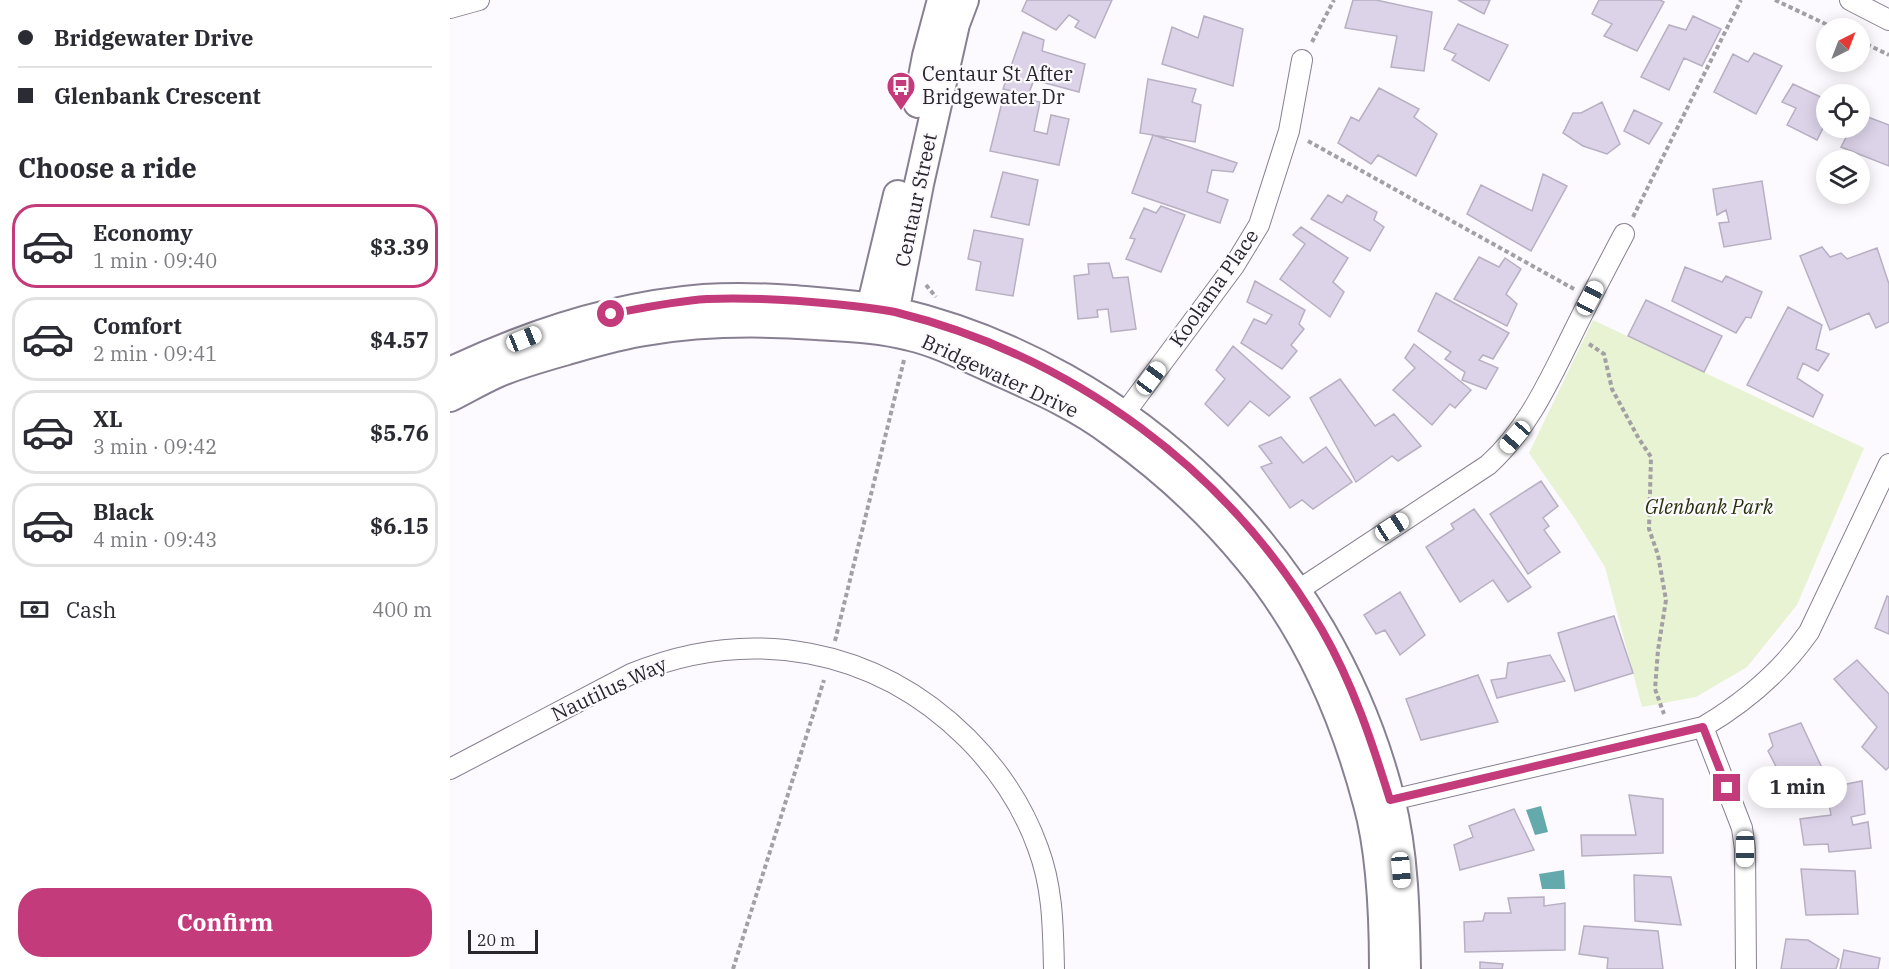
<!DOCTYPE html>
<html lang="en">
<head>
<meta charset="utf-8">
<style>
  body { margin:0; font-family:"IBM Plex Serif",serif; background:#f2f2f3; color:#2b2b33; height:100vh; display:flex; flex-direction:column; font-size:22px; white-space:nowrap }
  * { box-sizing:border-box; margin:0 }
  p { font-size:20px; color:#7c7c81 }
  .icon { flex:none; width:33px; height:33px; fill:none; stroke:currentColor; stroke-width:2; stroke-linecap:round; stroke-linejoin:round }
  .map { position:relative; flex:1; overflow:hidden }
  .side { display:flex; flex-direction:column; background:#fff; width:450px }
  .side>* { flex:none }
  .guide { display:grid; align-content:center; height:132px; padding:0 18px; background:#fff }
  .needle { width:39px; rotate:42deg }
  .tools { position:absolute; left:1366px; top:18px; display:grid; gap:12px }
  .tools a { display:grid; place-items:center; width:54px; height:54px; border-radius:50%; background:#fff; box-shadow:0 3px 15px #0003; font-size:30px }
  .scale { position:absolute; left:18px; bottom:15px; width:70px; box-sizing:border-box; padding-left:6px; border:3px solid #29262d; border-top:0; font-size:16px; line-height:21px; white-space:nowrap; color:#29262d; -webkit-text-stroke:4px #fcfafe; paint-order:stroke }
  .end { position:absolute; width:27px; height:27px; margin:-14px; border:8px solid #c33b7a; background:#fff; box-shadow:0 0 0 3px #fff }
  .from { border-radius:50% }
  .bubble { position:absolute; height:42px; border-radius:21px; background:#fff; box-shadow:0 3px 15px #0003; font-size:20px; font-weight:800; line-height:42px; text-align:center }
  .car { position:absolute; width:18px; height:36px; margin:-18px -9px; border-radius:8px; box-shadow:0 0 4px 2px #0007; background:linear-gradient(#fff 24%,#345 0 40%,#fff 0 76%,#345 0 86%,#fff 0) }
  .guide b { display:flex; align-items:center; gap:21px; height:57px; font-size:22px }
  .guide b+b { border-top:2px solid #e1e1e2 }
  .guide i { width:15px; height:15px; background:#2b2b33 }
  ul { padding:0; list-style:none }
  li { display:flex; align-items:center; gap:18px; height:84px; margin:0 12px 9px; padding:0 6px; border:3px solid #e1e1e2; border-radius:24px }
  li div { flex:1 }
  li b { display:block; font-size:22px }
  li em { font-style:normal; font-weight:800 }
  li.current { border-color:#c33b7a }
  li>.icon { width:54px; height:54px; stroke-width:1.5 }
  h2 { padding:0 18px; font-size:27px; line-height:72px }
  .pay { display:flex; align-items:center; gap:15px; height:66px; padding:0 18px; font-size:22px }
  .pay p { margin-inline-start:auto }
  .button { display:flex; gap:12px; margin-top:auto; padding:12px 18px }
  .button a { flex:1; height:69px; border-radius:24px; background:#c33b7a; color:#fff; font-size:24px; font-weight:800; line-height:69px; text-align:center }
  main { display:flex; flex:1; min-height:0 }
  .map>svg:first-child { display:block }
  .green { fill:#e7f3d2 }
  .water { fill:#64aaac }
  .building { fill:#dcd3e8; stroke:#b8afc3; stroke-width:1.5 }
  .lines { fill:none; stroke-linecap:round; stroke-linejoin:round }
  .street-casing { stroke:#888092; stroke-width:22 }
  .secondary-casing { stroke:#888092; stroke-width:32 }
  .path { stroke:#a3a0a5; stroke-width:4; stroke-dasharray:4.5 3; stroke-linecap:butt }
  .street { stroke:#fff; stroke-width:20 }
  .secondary { stroke:#fff; stroke-width:28 }
  .route { stroke:#c33b7a; stroke-width:8 }
  .labels { text-anchor:middle; stroke-width:4.5; stroke-linejoin:round; paint-order:stroke }
  .poi-label { font-size:20px; fill:#29262d; stroke:#fcfafe; text-anchor:start }
  .street-label { font-size:20px; fill:#29262d; stroke:#fcfafe }
  .park-label { font-size:20px; font-style:italic; fill:#27320b; stroke:#fcfafe }
</style>
</head>
<body>
<main>
<section class="side">
<div class="guide">
<b><i class="from"></i>Bridgewater Drive</b>
<b><i></i>Glenbank Crescent</b>
</div>
<h2>Choose a ride</h2>
<ul>
<li class="current"><svg class="icon" aria-label="car" viewBox="0 0 24 24"><path d="M5 17H2v-5l4-1 3-4h7l3 4 3 1v5h-3M9 17h6M6 11h13"/><circle cx="7" cy="17" r="2"/><circle cx="17" cy="17" r="2"/></svg><div><b>Economy</b><p>1 min · 09:40</p></div><em>$3.39</em></li>
<li><svg class="icon" aria-label="car" viewBox="0 0 24 24"><path d="M5 17H2v-5l4-1 3-4h7l3 4 3 1v5h-3M9 17h6M6 11h13"/><circle cx="7" cy="17" r="2"/><circle cx="17" cy="17" r="2"/></svg><div><b>Comfort</b><p>2 min · 09:41</p></div><em>$4.57</em></li>
<li><svg class="icon" aria-label="car" viewBox="0 0 24 24"><path d="M5 17H2v-5l4-1 3-4h7l3 4 3 1v5h-3M9 17h6M6 11h13"/><circle cx="7" cy="17" r="2"/><circle cx="17" cy="17" r="2"/></svg><div><b>XL</b><p>3 min · 09:42</p></div><em>$5.76</em></li>
<li><svg class="icon" aria-label="car" viewBox="0 0 24 24"><path d="M5 17H2v-5l4-1 3-4h7l3 4 3 1v5h-3M9 17h6M6 11h13"/><circle cx="7" cy="17" r="2"/><circle cx="17" cy="17" r="2"/></svg><div><b>Black</b><p>4 min · 09:43</p></div><em>$6.15</em></li>
</ul>
<div class="pay"><svg class="icon" aria-label="cash" viewBox="0 0 24 24"><path d="M3 7h18v10H3z"/><circle cx="12" cy="12" r="2"/></svg>Cash<p>400 m</p></div>
<div class="button"><a>Confirm</a></div>
</section>
<div class="map">
<svg width="1439" height="969" viewBox="0 0 1439 969">
  <rect width="100%" height="100%" fill="#fcfafe"/>
  <path class="green" d="M1143,320L1414,448L1347,605L1297,667L1246,697L1192,707L1155,567L1125,519L1079,453Z"/>
  <path class="water" d="M1091,806L1098,832L1085,835L1076,810Z
    M1114,870L1115,889H1092L1089,874Z"/>
  <path class="building" d="M577,0H662L645,38L625,27L629,21L619,15L606,30L572,11Z
    M903,0H926L982,12L974,71L941,67L947,36L895,28Z
    M1008,0H1040L1034,14Z
    M1149,0H1210L1214,2L1187,51L1154,36L1162,24L1142,14Z
    M754,16L793,29L783,86L712,64L722,27L748,38Z
    M1243,16L1271,29L1252,66L1234,58L1219,90L1191,77L1219,25L1236,30Z
    M1008,24L1058,45L1039,81L1002,60L1006,54L994,49Z
    M573,32L594,40L592,51L635,64L629,92L584,80L578,95L553,89Z
    M1304,53L1332,66L1306,114L1264,92L1283,54L1298,62Z
    M698,79L746,89L742,102L751,105L745,142L690,133Z
    M1343,84L1377,100V120L1367,140L1337,125L1346,108L1332,102Z
    M929,88L969,109L964,117L987,134L966,176L928,155L921,164L888,143L901,117L909,121Z
    M554,94L590,102L584,131L597,134L601,115L619,119L609,165L540,151Z
    M1152,102L1170,144L1157,154L1133,146L1113,133L1123,113H1131Z
    M1184,110L1212,123L1199,144L1174,131Z
    M1410,114L1439,125V166L1391,147L1401,128H1410Z
    M703,135L787,163L783,172L762,170L757,192L778,200L770,223L682,193Z
    M553,172L588,180L579,225L541,217Z
    M1093,174L1117,186L1081,251L1017,214L1031,185L1082,211Z
    M1312,181L1321,239L1274,247L1269,223L1279,222L1276,210L1267,215L1263,189Z
    M878,195L892,203L897,195L927,212L924,220L934,227L920,251L861,219Z
    M711,206L735,215L711,272L676,259L685,239L680,238L694,208L706,213Z
    M851,227L898,258L883,282L894,292L880,317L830,279L855,244L843,235Z
    M524,230L573,239L563,296L526,290L531,262L518,259Z
    M1372,247L1380,257L1391,253L1397,259L1427,248L1439,284V322L1426,328L1419,313L1380,330L1350,256Z
    M1029,257L1049,267L1055,258L1071,269L1056,294L1067,304L1057,326L1004,299Z
    M659,263L663,278L678,277L686,329L661,332L658,309L647,310L648,317L628,319L624,276L639,274L638,264Z
    M1235,267L1272,282L1276,276L1312,292L1301,318L1296,317L1286,333L1222,301Z
    M805,281L855,310L849,324L854,329L841,345L847,351L832,369L791,343L804,319L816,324L822,315L797,302Z
    M986,293L1059,333L1043,359L1033,355L1029,360L1048,368L1036,389L1012,380L1015,372L995,359L1001,352L968,331Z
    M1196,300L1272,336L1254,372L1178,336Z
    M1338,307L1372,325L1366,349L1379,354L1368,371L1353,363L1347,378L1373,395L1363,417L1297,385Z
    M964,344L1021,390L1005,408L1000,404L982,425L943,390L965,368L955,358Z
    M783,346L840,397L819,416L800,401L778,426L755,404L775,379L766,370Z
    M890,379L925,426L944,414L971,446L948,461L942,456L906,482L860,398Z
    M831,437L853,463L876,447L902,482L863,509L852,500L840,508L811,467L822,463L809,446Z
    M1091,481L1108,506L1093,518L1099,526L1094,530L1110,552L1078,574L1040,514Z
    M1024,509L1081,587L1058,602L1043,580L1010,602L976,547L1004,529L1001,524Z
    M950,592L975,635L950,655L935,630L926,634L914,615Z
    M1437,596L1439,597V634L1425,628Z
    M1164,616L1183,673L1125,691L1108,633Z
    M1100,655L1115,681L1047,698L1041,680L1056,678L1058,663Z
    M1407,660L1439,694V767L1436,770L1412,747L1427,727L1384,679Z
    M1028,675L1048,722L971,740L956,699Z
    M1351,723L1372,768L1339,780L1335,771L1330,774L1318,751L1323,746L1319,734Z
    M1412,781L1415,814L1401,817L1403,825L1418,822L1421,848L1379,852L1378,844L1354,845L1350,819L1381,815L1376,788Z
    M1179,795L1213,799V853L1132,856L1131,835H1186Z
    M1064,809L1084,850L1010,870L1004,845L1023,837L1019,826Z
    M1351,869L1405,871L1408,914L1356,915Z
    M1184,875L1221,877L1231,925L1185,921Z
    M1094,897V906L1115,903V950L1015,952L1014,922L1033,921L1035,913H1061L1058,898Z
    M1134,926L1208,931L1213,969H1157L1158,958L1129,954Z
    M1336,939L1358,940L1389,959L1386,969H1331Z
    M1394,950L1430,958L1428,969H1390Z
    M1030,962L1053,964L1052,969H1030Z"/>
  <g class="lines">
    <g class="street-casing">
      <path id="street" d="M1400,0L1439,20
        M0,8L29,0
        M666,425L784,266L809,225L839,131L852,60
        M835,599L1038,465C1077,430 1098,383 1121,337C1138,302 1156,268 1174,234
        M1253,727L1292,828L1295,849L1296,969
        M0,769L181,674C300,625 425,647 517,738C548,769 573,806 588,848C603,888 603,927 604,969
        M929,803L1253,727C1295,702 1331,672 1359,632L1439,464"/>
    </g>
    <g class="secondary-casing">
      <path id="secondary" d="M468,103L477,56L492,0
        M419,326L421,308L448,195
        M441,329L469,184L505,24L514,0
        M0,372C80,334 165,306 254,299C284,297 314,298 343,300C377,303 412,305 445,312C684,368 880,561 940,799C954,854 955,913 956,969
        M0,397C16,389 31,380 47,373C70,363 94,357 117,350C142,343 169,335 195,331C251,321 310,321 367,325C398,327 429,328 460,336C490,343 518,358 546,370C586,388 628,406 663,433C713,469 760,512 799,560C857,629 895,717 918,804C932,854 934,917 934,969"/>
    </g>
    <path class="path" d="M1325,0L1384,28
      M1410,41L1439,55
      M862,42L884,0
      M858,141L1124,289
      M1183,217L1291,0
      M476,285L486,297
      M1139,344L1154,354L1162,389L1189,439L1201,457L1199,529L1208,555L1216,600L1208,650L1205,689L1214,714
      M385,641L454,360
      M283,969L374,680"/>
    <use href="#street" class="street"/>
    <use href="#secondary" class="secondary"/>
  </g>
  <g class="lines">
    <path class="route" d="M161,314C192,308 225,301 257,299C300,297 342,300 384,304C405,306 425,308 445,312C623,356 780,471 872,630C903,684 922,742 940,800L1253,727L1277,788"/>
  </g>
  <defs>
    <g id="bus-pin" transform="scale(1.5)"><path d="M0 17L-7.5 6A9.5 9.5 0 1 1 7.5 6Z" fill="#c33b7a" stroke="#fcfafe"/><path d="M-5-6H5V4H4V6H2V4H-2V6H-4V4H-5ZM-3.5-4V0h7V-4ZM-3.5 1.2v1.5H-2V1.2ZM2 1.2v1.5H3.5V1.2Z" fill="#fff"/></g>
  </defs>
  <g fill-rule="evenodd">
    <use href="#bus-pin" x="451" y="86"/>
  </g>
  <g class="labels">
    <g class="poi-label">
      <text x="472" y="81">Centaur St After<tspan x="472" dy="23">Bridgewater Dr</tspan></text>
    </g>
    <g class="street-label">
      <text transform="translate(466 200) rotate(-78)" y="7">Centaur Street</text>
      <text transform="translate(764 288) rotate(-55)" y="7">Koolama Place</text>
      <text transform="translate(550 376) rotate(25)" y="7">Bridgewater Drive</text>
      <text transform="translate(159 689) rotate(-25)" y="7">Nautilus Way</text>
    </g>
    <g class="park-label">
      <text x="1259" y="514">Glenbank Park</text>
    </g>
  </g>
</svg>
<div class="tools">
<a><svg class="needle" viewBox="-14 -14 28 28"><path d="M0-13l5 13h-10z" fill="#e53935"/><path d="M0 13l5-13h-10z" fill="#7c7c81"/></svg></a>
<a><svg class="icon" aria-label="locate" viewBox="0 0 24 24"><circle cx="12" cy="12" r="6"/><path d="M12 2v4M12 18v4M2 12h4M18 12h4"/></svg></a>
<a><svg class="icon" aria-label="layers" viewBox="0 0 24 24"><path d="M12 4l9 5-9 5-9-5zM3 14l9 5 9-5"/></svg></a>
</div>
<div class="scale">20 m</div>
<i class="end from" style="left:161px;top:314px"></i>
<i class="end" style="left:1277px;top:788px"></i>
<div class="bubble" style="left:1298px;top:766px;width:99px">1 min</div>
<i class="car" style="left:1140px;top:298px;rotate:28deg"></i>
<i class="car" style="left:74px;top:339px;rotate:68deg"></i>
<i class="car" style="left:701px;top:378px;rotate:37deg"></i>
<i class="car" style="left:1065px;top:437px;rotate:221deg"></i>
<i class="car" style="left:942px;top:527px;rotate:57deg"></i>
<i class="car" style="left:1295px;top:849px;rotate:180deg"></i>
<i class="car" style="left:951px;top:870px;rotate:175deg"></i>
</div>
</main>
</body>
</html>
